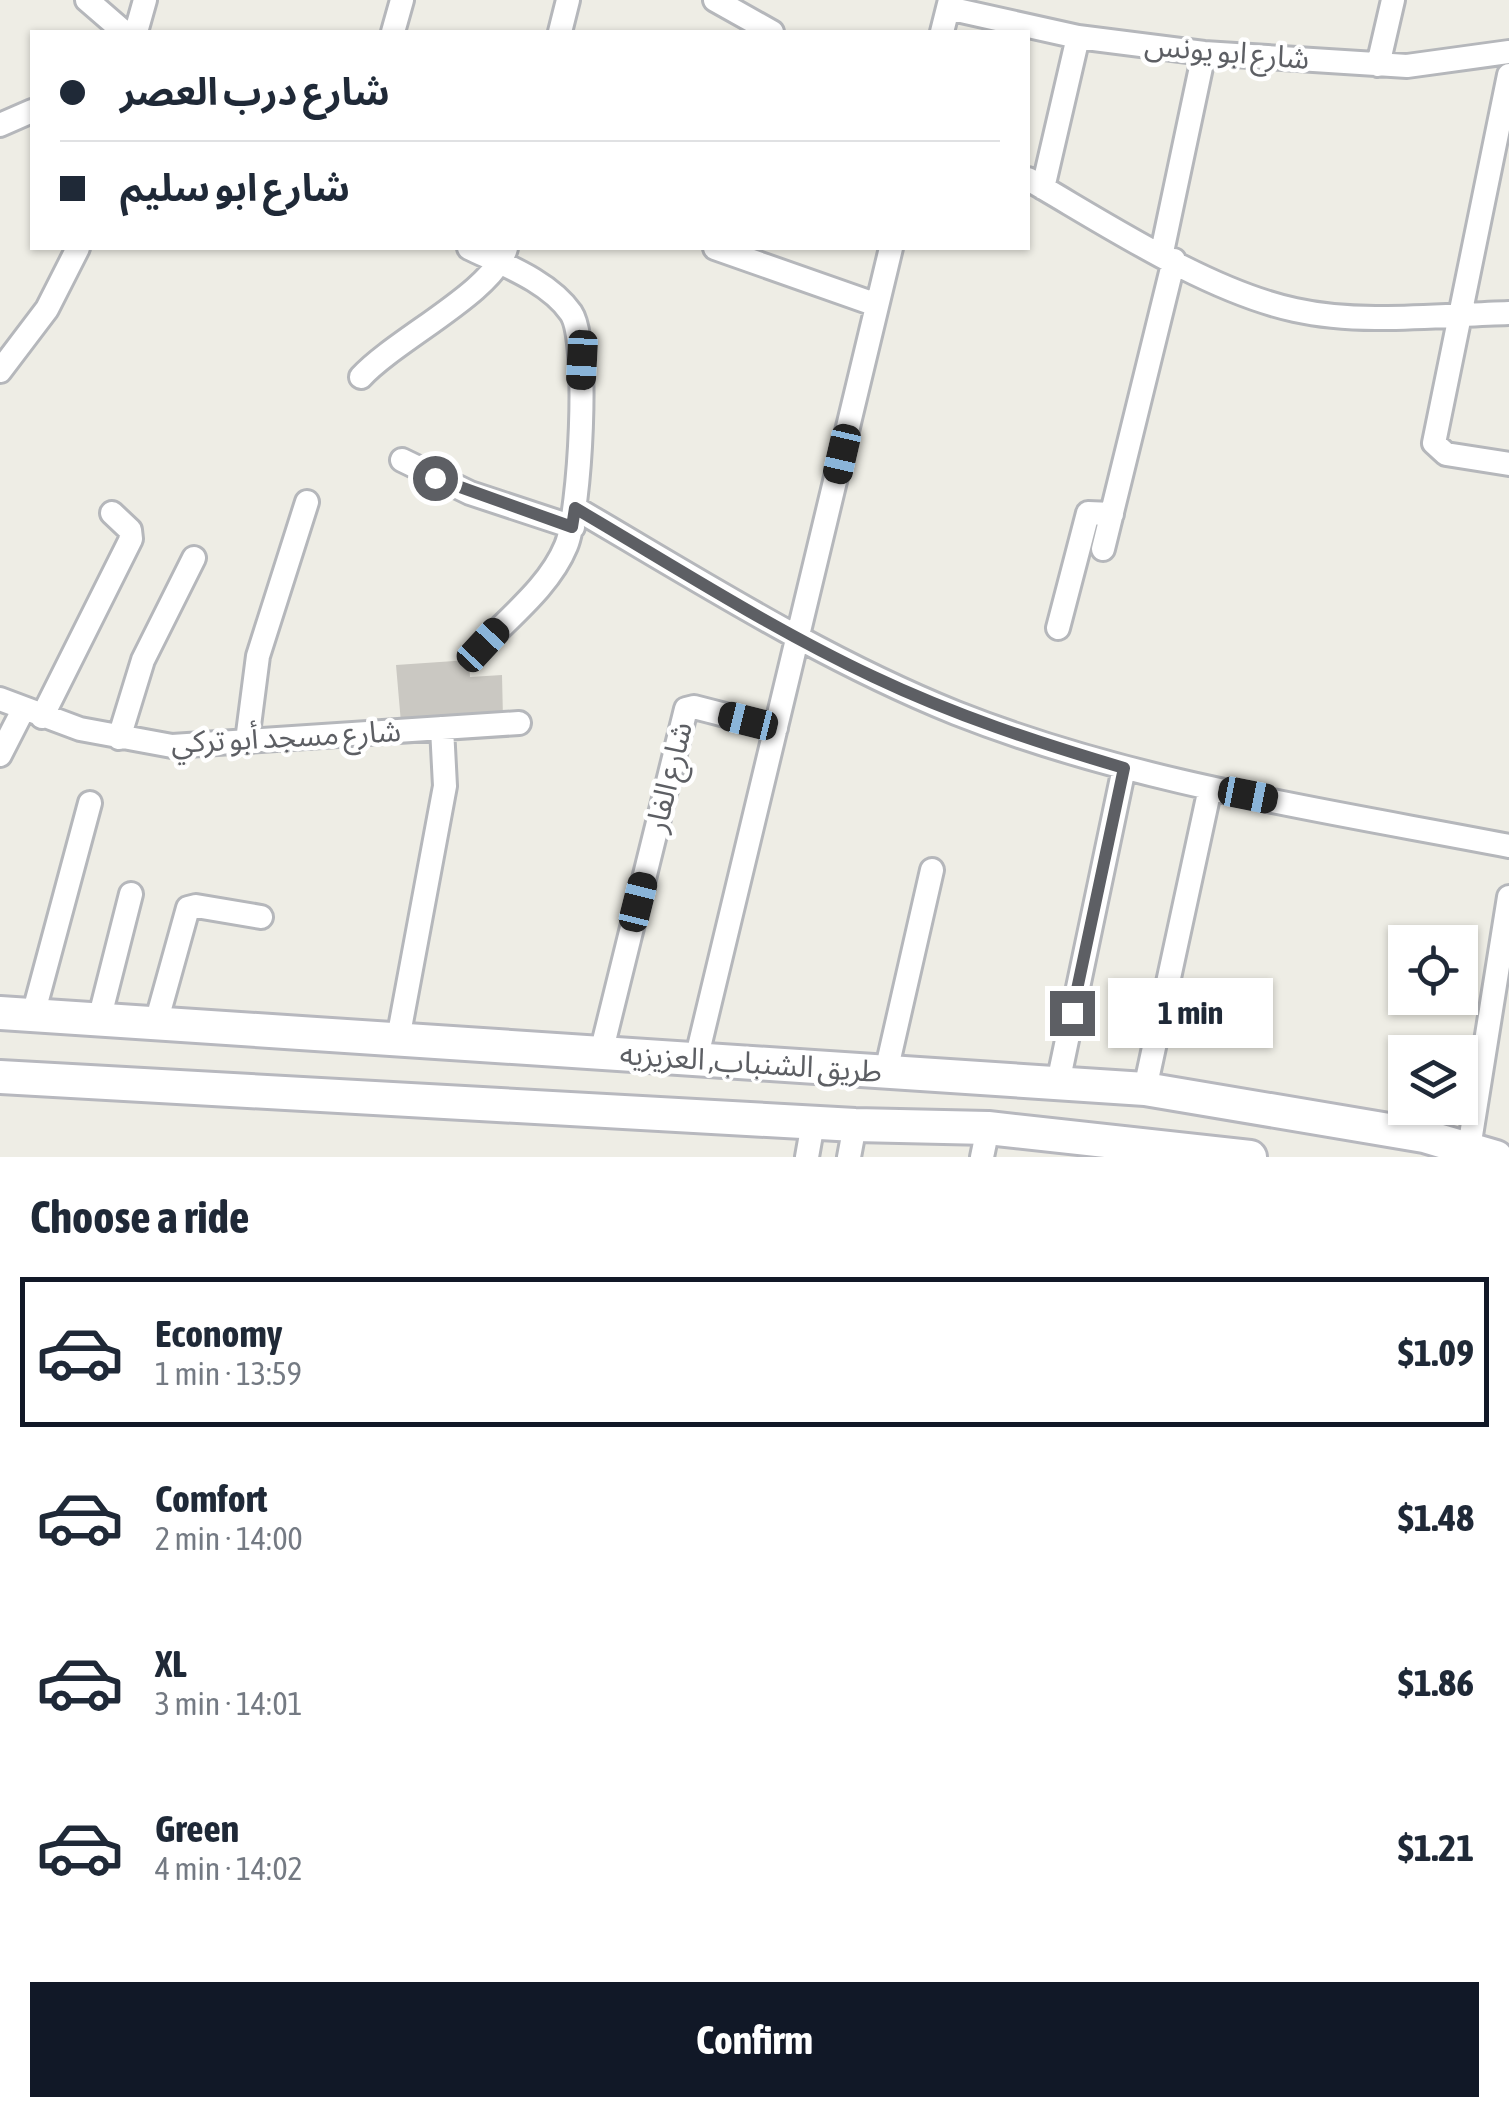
<!DOCTYPE html>
<html lang="en">
<head>
<meta charset="utf-8">
<style>
  body { margin:0; font-family:"Asap Condensed","Noto Sans Arabic",sans-serif; background:#f2f2f3; color:#1f2937; height:100vh; display:flex; flex-direction:column; font-size:38px; white-space:nowrap }
  * { box-sizing:border-box; margin:0 }
  p { font-size:32px; color:#747a83 }
  .icon { flex:none; width:55px; height:55px; fill:none; stroke:currentColor; stroke-width:2; stroke-linecap:round; stroke-linejoin:round }
  .map { position:relative; height:1157px; overflow:hidden }
  .sheet { display:flex; flex-direction:column; background:#fff; flex:1 }
  .sheet>* { flex:none }
  .top-card { position:absolute; left:30px; top:30px; width:1000px; height:220px; border-radius:0px; box-shadow:0 2px 8px #0004; display:grid; align-content:center; height:220px; padding:0 30px; background:#fff }
  .fabs { position:absolute; left:1388px; top:925px; display:grid; gap:20px }
  .fabs a { display:grid; place-items:center; width:90px; height:90px; border-radius:0px; background:#fff; box-shadow:0 2px 8px #0004; font-size:50px }
  .end { position:absolute; width:45px; height:45px; margin:-22px; border:12px solid #5d5f64; background:#fff; box-shadow:0 0 0 5px #fff }
  .from { border-radius:50% }
  .bubble { position:absolute; height:70px; border-radius:0px; background:#fff; box-shadow:0 2px 8px #0004; font-size:32px; font-weight:700; line-height:70px; text-align:center }
  .car { position:absolute; width:30px; height:60px; margin:-30px -15px; border-radius:12px; box-shadow:0 0 8px 2px #0007; background:linear-gradient(#222 24%,#8ab4d8 0 40%,#222 0 76%,#8ab4d8 0 86%,#222 0) }
  .top-card b { display:flex; align-items:center; gap:35px; height:95px; font-size:38px }
  .top-card b+b { border-top:2px solid #e0e1e3 }
  .top-card i { width:25px; height:25px; background:#1f2937 }
  ul { padding:0; list-style:none }
  li { display:flex; align-items:center; gap:30px; height:150px; margin:0 20px 15px; padding:0 10px; border:5px solid transparent; border-radius:0px }
  li div { flex:1 }
  li b { display:block; font-size:38px }
  li em { font-style:normal; font-weight:700 }
  li.current { border-color:#111827 }
  li>.icon { width:90px; height:90px; stroke-width:1.5 }
  h2 { padding:0 30px; font-size:45px; line-height:120px }
  .cta { display:flex; gap:20px; margin-top:auto; padding:20px 30px }
  .cta a { flex:1; height:115px; border-radius:0px; background:#111827; color:#fff; font-size:40px; font-weight:700; line-height:115px; text-align:center }
  .map>svg:first-child { display:block }
  .building { fill:#cac8c2 }
  .lines { fill:none; stroke-linecap:round; stroke-linejoin:round }
  .street-casing { stroke:#b5b7bb; stroke-width:28 }
  .secondary-casing { stroke:#b7b8be; stroke-width:38 }
  .street { stroke:#fff; stroke-width:22 }
  .secondary { stroke:#fff; stroke-width:32 }
  .route { stroke:#5d5f64; stroke-width:12 }
  .labels { text-anchor:middle; stroke-width:9; stroke-linejoin:round; paint-order:stroke }
  .street-label { font-size:30px; fill:#5d5f64; stroke:#fff }
</style>
</head>
<body>
<div class="map">
<svg width="1509" height="1157" viewBox="0 0 1509 1157">
  <rect width="100%" height="100%" fill="#eeede5"/>
  <path class="building" d="M469,660L470,677L502,675L503,719L401,723L396,665Z"/>
  <g class="lines">
    <g class="street-casing">
      <path id="street" d="M87,0L124,32
        M715,0L772,32
        M948,8L1078,37L1204,53L1407,66L1509,52
        M136,32L145,0
        M393,32L402,0
        M560,32L568,0
        M942,32L950,0
        M1378,65L1393,0
        M1509,75L1434,443L1446,454L1509,464
        M0,125L32,111
        M1028,179C1106,224 1207,291 1295,310C1362,325 1440,315 1509,313
        M1043,188L1078,37
        M469,248C502,264 549,281 571,313C590,341 580,513 566,546C550,585 512,615 483,645
        M715,248L877,305
        M1162,252L1204,53
        M0,371L47,309L78,248
        M361,377C396,339 495,291 506,248
        M402,460L470,493L573,527
        M575,508C700,581 822,659 956,713C1133,783 1323,810 1509,846
        M1103,549L1174,260
        M1058,628L1088,513L1112,514
        M0,699L80,729L172,746L519,723
        M42,717L131,539L130,530L112,513
        M119,738L143,660L194,558
        M247,741L258,656L307,502
        M0,755L23,710
        M33,1015L90,803
        M99,1020L131,894
        M156,1023L188,908L196,906L261,917
        M398,1039L445,786L442,728
        M601,1053L686,709L694,707L776,728
        M696,1060L891,248
        M886,1072L932,870
        M1058,1083L1124,768
        M1145,1089L1210,788
        M1469,1148L1509,897
        M807,1157L813,1123
        M849,1157L855,1125
        M982,1157L988,1128"/>
    </g>
    <g class="secondary-casing">
      <path id="secondary" d="M0,1013L1145,1089L1424,1136L1496,1157
        M0,1077L855,1125L988,1128L1250,1157"/>
    </g>
    <use href="#street" class="street"/>
    <use href="#secondary" class="secondary"/>
  </g>
  <g class="lines">
    <path class="route" d="M435,478L572,527L575,508C674,566 770,628 874,677C954,715 1039,743 1124,768L1072,1013"/>
  </g>
  <g class="labels">
    <g class="street-label">
      <text transform="translate(1227 52) rotate(5)" y="10">شارع ابو يونس</text>
      <text transform="translate(286 737) rotate(-3)" y="10">شارع مسجد أبو تركي</text>
      <text transform="translate(669 777) rotate(-76)" y="10">شارع الفار</text>
      <text transform="translate(751 1063) rotate(4)" y="10">طريق الشنباب, العزيزيه</text>
    </g>
  </g>
</svg>
<div class="fabs">
<a><svg class="icon" aria-label="locate" viewBox="0 0 24 24"><circle cx="12" cy="12" r="6"/><path d="M12 2v4M12 18v4M2 12h4M18 12h4"/></svg></a>
<a><svg class="icon" aria-label="layers" viewBox="0 0 24 24"><path d="M12 4l9 5-9 5-9-5zM3 14l9 5 9-5"/></svg></a>
</div>
<i class="end from" style="left:435px;top:478px"></i>
<i class="end" style="left:1072px;top:1013px"></i>
<div class="bubble" style="left:1108px;top:978px;width:165px">1 min</div>
<i class="car" style="left:582px;top:360px;rotate:183deg"></i>
<i class="car" style="left:842px;top:454px;rotate:193deg"></i>
<i class="car" style="left:483px;top:645px;rotate:43deg"></i>
<i class="car" style="left:748px;top:721px;rotate:284deg"></i>
<i class="car" style="left:1248px;top:795px;rotate:101deg"></i>
<i class="car" style="left:638px;top:902px;rotate:14deg"></i>
<div class="top-card">
<b><i class="from"></i>شارع درب العصر</b>
<b><i></i>شارع ابو سليم</b>
</div>
</div>
<section class="sheet">
<h2>Choose a ride</h2>
<ul>
<li class="current"><svg class="icon" aria-label="car" viewBox="0 0 24 24"><path d="M5 17H2v-5l4-1 3-4h7l3 4 3 1v5h-3M9 17h6M6 11h13"/><circle cx="7" cy="17" r="2"/><circle cx="17" cy="17" r="2"/></svg><div><b>Economy</b><p>1 min · 13:59</p></div><em>$1.09</em></li>
<li><svg class="icon" aria-label="car" viewBox="0 0 24 24"><path d="M5 17H2v-5l4-1 3-4h7l3 4 3 1v5h-3M9 17h6M6 11h13"/><circle cx="7" cy="17" r="2"/><circle cx="17" cy="17" r="2"/></svg><div><b>Comfort</b><p>2 min · 14:00</p></div><em>$1.48</em></li>
<li><svg class="icon" aria-label="car" viewBox="0 0 24 24"><path d="M5 17H2v-5l4-1 3-4h7l3 4 3 1v5h-3M9 17h6M6 11h13"/><circle cx="7" cy="17" r="2"/><circle cx="17" cy="17" r="2"/></svg><div><b>XL</b><p>3 min · 14:01</p></div><em>$1.86</em></li>
<li><svg class="icon" aria-label="car" viewBox="0 0 24 24"><path d="M5 17H2v-5l4-1 3-4h7l3 4 3 1v5h-3M9 17h6M6 11h13"/><circle cx="7" cy="17" r="2"/><circle cx="17" cy="17" r="2"/></svg><div><b>Green</b><p>4 min · 14:02</p></div><em>$1.21</em></li>
</ul>
<div class="cta"><a>Confirm</a></div>
</section>
</body>
</html>
